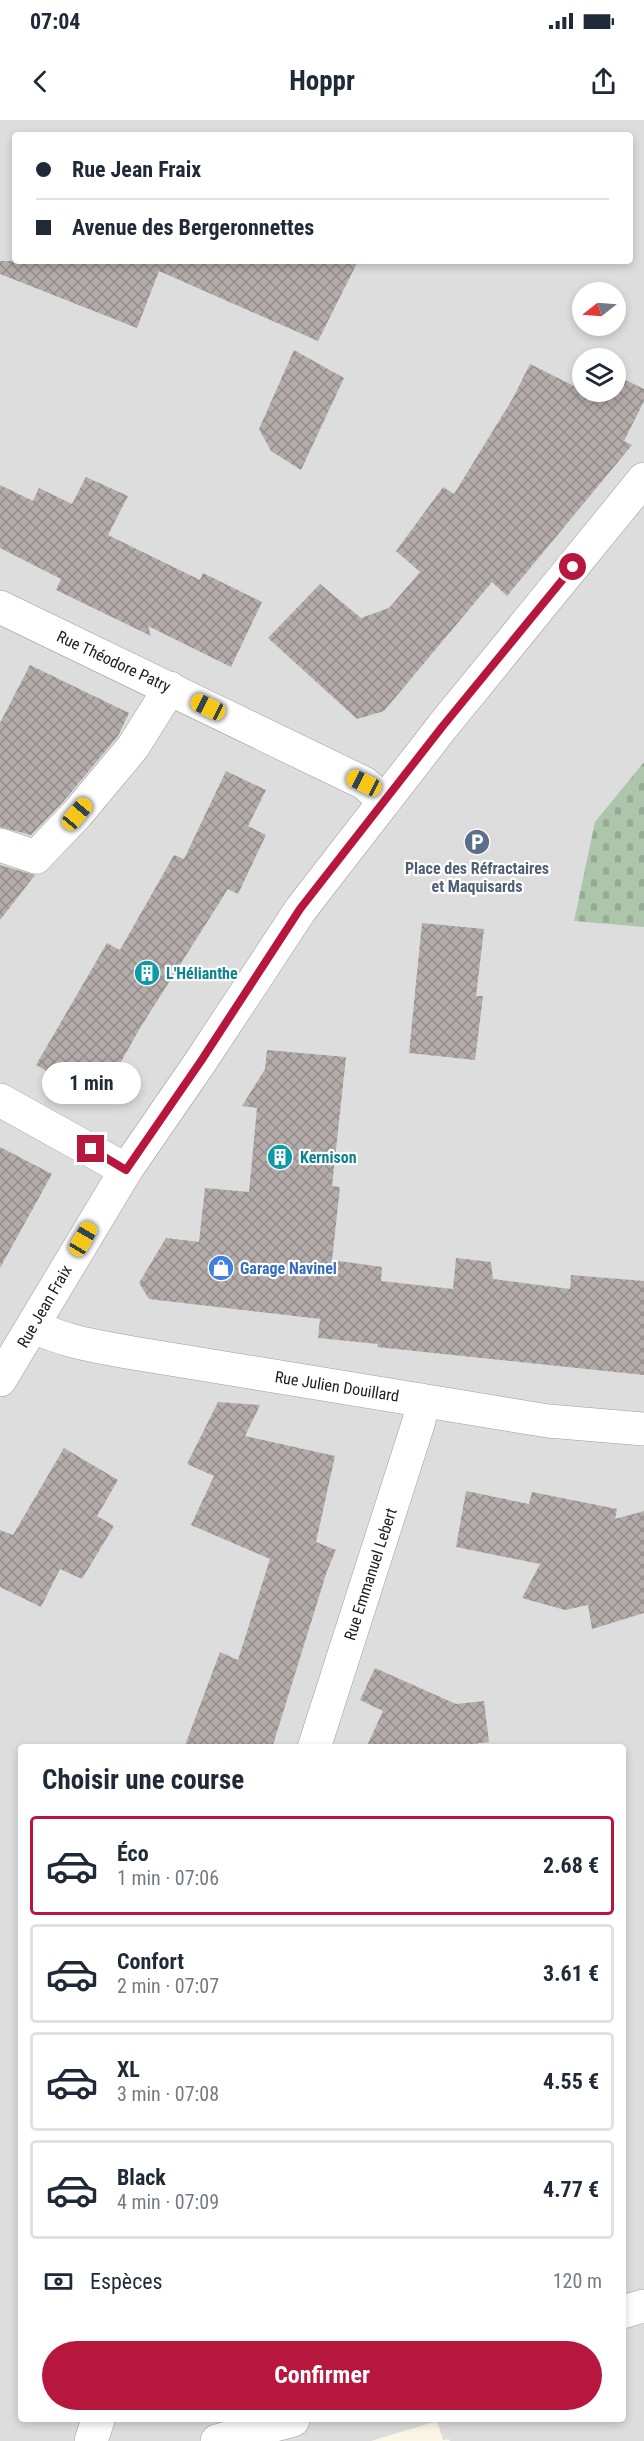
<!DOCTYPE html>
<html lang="fr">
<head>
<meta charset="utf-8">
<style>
  body { margin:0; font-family:"Roboto Condensed",sans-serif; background:#f2f2f3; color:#1f2937; height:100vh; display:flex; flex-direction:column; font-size:22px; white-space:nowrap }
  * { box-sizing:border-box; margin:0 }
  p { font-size:20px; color:#747a83 }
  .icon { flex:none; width:33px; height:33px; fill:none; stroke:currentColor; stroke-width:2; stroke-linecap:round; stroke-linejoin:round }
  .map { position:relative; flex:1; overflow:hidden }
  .details { position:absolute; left:18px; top:1624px; width:608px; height:678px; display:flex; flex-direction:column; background:#fff; border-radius:6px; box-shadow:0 3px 9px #0003 }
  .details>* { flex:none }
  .guide { position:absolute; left:12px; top:12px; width:621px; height:132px; border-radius:6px; box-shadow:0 3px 9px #0003; display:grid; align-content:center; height:132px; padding:0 24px; background:#fff }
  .needle { width:39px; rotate:253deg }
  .controls { position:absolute; left:572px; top:162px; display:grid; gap:12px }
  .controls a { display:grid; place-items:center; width:54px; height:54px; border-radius:50%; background:#fff; box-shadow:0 3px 9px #0003; font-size:30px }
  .end { position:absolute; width:27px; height:27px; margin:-14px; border:8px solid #b8173d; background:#fff; box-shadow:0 0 0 3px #fff }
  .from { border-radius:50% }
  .bubble { position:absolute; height:42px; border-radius:21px; background:#fff; box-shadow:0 3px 9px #0003; font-size:20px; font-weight:700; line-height:42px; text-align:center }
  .car { position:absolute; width:18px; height:36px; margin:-18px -9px; border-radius:8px; box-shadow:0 0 4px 2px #0007; background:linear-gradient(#f5c518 24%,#345 0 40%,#f5c518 0 76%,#345 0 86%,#f5c518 0) }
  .guide b { display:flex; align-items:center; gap:21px; height:57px; font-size:22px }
  .guide b+b { border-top:2px solid #e0e1e3 }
  .guide i { width:15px; height:15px; background:#1f2937 }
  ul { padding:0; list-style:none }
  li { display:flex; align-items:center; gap:18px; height:99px; margin:0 12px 9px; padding:0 12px; border:3px solid #e0e1e3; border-radius:6px }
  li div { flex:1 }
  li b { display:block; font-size:22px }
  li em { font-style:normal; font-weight:700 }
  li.current { border-color:#b8173d }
  li>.icon { width:54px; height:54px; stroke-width:1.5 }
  h2 { padding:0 24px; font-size:27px; line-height:72px }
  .pay { display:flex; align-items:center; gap:15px; height:66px; padding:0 24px; font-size:22px }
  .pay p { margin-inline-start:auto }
  .action { display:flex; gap:12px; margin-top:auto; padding:12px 24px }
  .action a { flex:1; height:69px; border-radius:36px; background:#b8173d; color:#fff; font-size:24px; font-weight:700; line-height:69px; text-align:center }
  .status { display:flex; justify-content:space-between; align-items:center; height:42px; padding:0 30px; background:#fff; direction:ltr }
  .status svg { height:16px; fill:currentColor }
  header { display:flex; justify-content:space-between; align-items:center; height:78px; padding:0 24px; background:#fff; font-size:27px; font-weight:700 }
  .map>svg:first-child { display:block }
  .residential { fill:#dedddd; fill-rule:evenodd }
  .education { fill:#fcf6e4 }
  .cemetery { fill:url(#cemetery-stones) }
  .parking { fill:#dcdcdc }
  .building { fill:url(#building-cross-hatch) }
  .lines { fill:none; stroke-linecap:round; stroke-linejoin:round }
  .minor-casing { stroke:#9d9d9d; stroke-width:34 }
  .minor { stroke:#fff; stroke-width:33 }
  .route { stroke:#b8173d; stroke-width:8 }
  .labels { text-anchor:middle; stroke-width:4.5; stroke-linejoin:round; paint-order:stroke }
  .street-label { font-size:16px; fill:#202020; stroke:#fff }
  .service-label { font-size:16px; font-weight:bold; fill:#4e5e75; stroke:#fff }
  .culture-label { font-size:16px; font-weight:bold; fill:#0d838f; stroke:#fff; text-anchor:start }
  .shop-label { font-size:16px; font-weight:bold; fill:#366cbe; stroke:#fff; text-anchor:start }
</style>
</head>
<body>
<div class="status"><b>07:04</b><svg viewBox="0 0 49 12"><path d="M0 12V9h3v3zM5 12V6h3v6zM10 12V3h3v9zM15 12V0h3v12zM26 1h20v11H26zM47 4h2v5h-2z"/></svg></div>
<header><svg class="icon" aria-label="back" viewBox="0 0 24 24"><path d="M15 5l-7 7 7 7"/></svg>Hoppr<svg class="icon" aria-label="share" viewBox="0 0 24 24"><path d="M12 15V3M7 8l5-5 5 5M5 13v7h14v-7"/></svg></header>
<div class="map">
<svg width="644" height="2321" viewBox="0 0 644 2321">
  <defs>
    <pattern id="cemetery-stones" width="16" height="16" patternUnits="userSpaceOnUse" patternTransform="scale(1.5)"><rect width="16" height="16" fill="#adc5ab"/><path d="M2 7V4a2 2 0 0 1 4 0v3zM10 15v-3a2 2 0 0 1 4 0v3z" fill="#95a993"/></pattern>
    <pattern id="building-cross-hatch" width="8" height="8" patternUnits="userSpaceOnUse" patternTransform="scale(1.5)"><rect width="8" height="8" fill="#b4acaa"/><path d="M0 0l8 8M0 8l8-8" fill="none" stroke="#928c8a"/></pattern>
  </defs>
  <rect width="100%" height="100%" fill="#efebe7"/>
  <path class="residential" d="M0,0H644V2321H0ZM15,15H630V141H15ZM582,172H615V206H582ZM582,238H615V272H582ZM21,1628H622V2300H21Z"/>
  <path class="education" d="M437,2301L443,2320L449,2319L450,2321H371Z"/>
  <path class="cemetery" d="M644,642V807L574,801L595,702Z"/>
  <path class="parking" d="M506,617L566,671L555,785L353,768L440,668L452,676Z"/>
  <path class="building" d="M0,141H358L318,221L159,151L137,208L0,154Z
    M294,230L344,258L301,350L271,331L259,309Z
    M530,244L574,266L582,248V272H615V255L644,269V281L624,321L632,325L507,476L492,462L384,591L357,599L268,518L320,464L361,498L389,488L420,452L396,431L443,367L454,374L513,278Z
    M86,357L128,376L108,415L200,460L203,453L262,482L231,547L148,506L151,516L56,470L61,459L0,428V365L33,381L39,368L72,384Z
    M30,545L129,593L118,616L63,682L31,715L0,707V603Z
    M226,651L266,670L248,706L266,715L238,774L228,769L140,908L99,981L36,945L107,823L120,830L174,735L184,739Z
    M0,745L35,755L0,800Z
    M422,803L484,809L476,876H483L475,940L409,933Z
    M267,930L346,937L332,1066L340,1067L332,1140L382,1147L381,1161L453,1169L456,1138L491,1142L493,1159L570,1169L571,1155L644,1161V1255L377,1227L378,1224L318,1218L320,1199L149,1179L139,1163L166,1118L199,1122L205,1068L249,1072L257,988L242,986L265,949Z
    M0,1027L52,1054L0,1148Z
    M218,1282L260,1285L245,1316L335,1336L316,1422L336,1430L327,1451L272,1628H184L220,1532L238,1540L270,1439L191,1405L214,1356L187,1344Z
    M64,1328L118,1360L97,1396L114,1406L82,1459L60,1449L41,1487L0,1467V1410L13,1415Z
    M466,1371L529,1384L532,1372L617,1389L615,1399L644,1391V1493L592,1509L588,1485L565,1490L522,1478L540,1444L456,1427Z
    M375,1548L456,1584L484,1581L489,1622L439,1628H366L383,1591L360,1580Z"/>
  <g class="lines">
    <g class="minor-casing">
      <path id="minor" d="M0,487L364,663L385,681
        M0,725L36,737L77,694L133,627L170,568
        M0,980L126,1050
        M33,1206C62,1221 95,1226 127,1232L548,1301L644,1309
        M0,1260L126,1050L201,941L301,789L442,607L644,359
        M314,1628L419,1301L422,1280
        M622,2192L644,2186
        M91,2321L98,2300
        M217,2321L293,2300"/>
    </g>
    <use href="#minor" class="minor"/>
  </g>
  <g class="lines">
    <path class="route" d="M91,1029L126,1050L201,941L300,789L442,607L573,447"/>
  </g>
  <defs>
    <g id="parking-disc" transform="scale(1.35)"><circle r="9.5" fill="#5c6f8a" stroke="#fff"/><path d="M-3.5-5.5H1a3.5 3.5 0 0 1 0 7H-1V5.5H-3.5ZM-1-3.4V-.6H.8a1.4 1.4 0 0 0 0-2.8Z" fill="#fff"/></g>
    <g id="building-disc" transform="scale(1.35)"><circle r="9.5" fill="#0f9aa8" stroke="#fff"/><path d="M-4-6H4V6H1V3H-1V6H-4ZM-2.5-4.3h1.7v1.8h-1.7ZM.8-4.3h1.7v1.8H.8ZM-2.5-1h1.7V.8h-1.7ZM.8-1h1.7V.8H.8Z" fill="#fff"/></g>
    <g id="shop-disc" transform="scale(1.35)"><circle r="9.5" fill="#3f7fe0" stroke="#fff"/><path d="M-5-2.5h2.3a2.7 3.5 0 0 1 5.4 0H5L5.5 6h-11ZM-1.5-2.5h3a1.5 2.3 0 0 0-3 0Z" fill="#fff"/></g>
  </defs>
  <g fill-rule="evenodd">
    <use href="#parking-disc" x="477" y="722"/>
    <use href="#building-disc" x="147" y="853"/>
    <use href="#building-disc" x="280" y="1037"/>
    <use href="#shop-disc" x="221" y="1148"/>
  </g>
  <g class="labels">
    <g class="street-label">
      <text transform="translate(114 541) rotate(25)" y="6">Rue Théodore Patry</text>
      <text transform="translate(44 1186) rotate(-60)" y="6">Rue Jean Fraix</text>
      <text transform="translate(337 1266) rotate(9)" y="6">Rue Julien Douillard</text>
      <text transform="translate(370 1454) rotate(-72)" y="6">Rue Emmanuel Lebert</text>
    </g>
    <g class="service-label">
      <text x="477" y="754">Place des Réfractaires<tspan x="477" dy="18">et Maquisards</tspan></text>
    </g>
    <g class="culture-label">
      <text x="166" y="859">L'Hélianthe</text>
      <text x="300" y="1043">Kernison</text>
    </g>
    <g class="shop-label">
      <text x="240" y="1154">Garage Navinel</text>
    </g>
  </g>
</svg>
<div class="controls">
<a><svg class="needle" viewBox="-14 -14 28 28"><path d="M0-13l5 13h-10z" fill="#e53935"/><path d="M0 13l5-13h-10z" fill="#747a83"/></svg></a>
<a><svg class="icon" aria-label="layers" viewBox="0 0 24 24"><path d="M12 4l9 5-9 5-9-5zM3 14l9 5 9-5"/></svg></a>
</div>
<i class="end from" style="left:573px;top:447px"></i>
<i class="end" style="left:91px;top:1029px"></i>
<div class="bubble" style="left:42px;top:942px;width:99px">1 min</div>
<i class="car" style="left:208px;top:587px;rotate:296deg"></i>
<i class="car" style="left:364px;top:663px;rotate:296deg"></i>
<i class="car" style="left:77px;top:694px;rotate:40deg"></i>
<i class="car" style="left:83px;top:1119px;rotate:30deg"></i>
<div class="guide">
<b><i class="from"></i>Rue Jean Fraix</b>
<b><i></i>Avenue des Bergeronnettes</b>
</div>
<section class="details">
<h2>Choisir une course</h2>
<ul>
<li class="current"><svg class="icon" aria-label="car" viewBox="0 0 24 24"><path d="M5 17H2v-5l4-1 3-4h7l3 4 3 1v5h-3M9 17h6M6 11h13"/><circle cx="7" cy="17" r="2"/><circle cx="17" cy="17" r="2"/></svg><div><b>Éco</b><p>1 min · 07:06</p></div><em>2.68 €</em></li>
<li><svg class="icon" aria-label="car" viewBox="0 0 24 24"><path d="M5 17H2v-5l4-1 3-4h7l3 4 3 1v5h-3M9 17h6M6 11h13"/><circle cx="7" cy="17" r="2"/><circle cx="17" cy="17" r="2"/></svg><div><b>Confort</b><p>2 min · 07:07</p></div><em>3.61 €</em></li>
<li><svg class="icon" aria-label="car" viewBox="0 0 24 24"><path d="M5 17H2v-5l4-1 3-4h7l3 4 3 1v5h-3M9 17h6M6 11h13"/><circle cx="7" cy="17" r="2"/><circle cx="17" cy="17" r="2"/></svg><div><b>XL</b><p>3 min · 07:08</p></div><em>4.55 €</em></li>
<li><svg class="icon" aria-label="car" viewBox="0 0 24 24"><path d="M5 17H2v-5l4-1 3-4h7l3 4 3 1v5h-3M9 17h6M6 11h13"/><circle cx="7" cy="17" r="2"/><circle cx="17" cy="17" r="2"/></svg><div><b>Black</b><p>4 min · 07:09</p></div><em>4.77 €</em></li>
</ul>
<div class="pay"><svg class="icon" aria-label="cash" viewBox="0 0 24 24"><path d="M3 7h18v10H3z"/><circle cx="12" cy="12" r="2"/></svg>Espèces<p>120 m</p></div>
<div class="action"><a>Confirmer</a></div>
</section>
</div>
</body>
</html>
